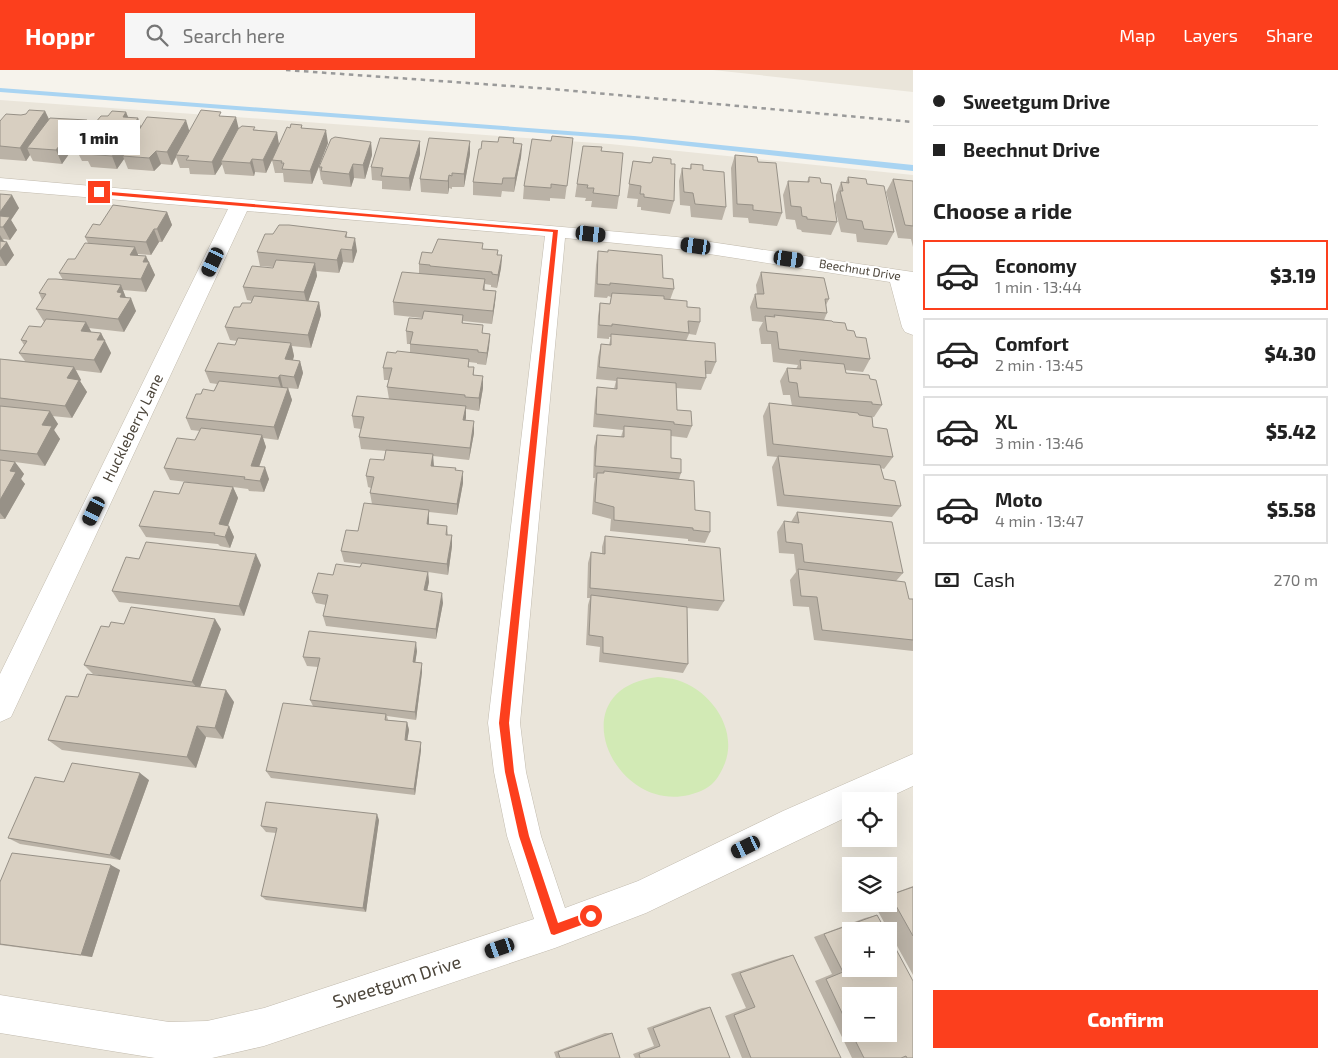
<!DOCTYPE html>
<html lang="en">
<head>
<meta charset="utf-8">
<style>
  body { margin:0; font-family:"Exo 2",sans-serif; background:#f6f6f6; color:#222; height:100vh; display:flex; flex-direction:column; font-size:19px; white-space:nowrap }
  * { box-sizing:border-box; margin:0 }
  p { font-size:16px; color:#767676 }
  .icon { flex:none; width:28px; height:28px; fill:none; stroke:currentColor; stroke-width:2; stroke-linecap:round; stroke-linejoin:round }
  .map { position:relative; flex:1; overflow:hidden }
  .drawer { display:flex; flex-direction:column; background:#fff; width:425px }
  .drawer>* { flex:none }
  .guide { display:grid; align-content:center; height:110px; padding:0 20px; background:#fff }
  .controls { position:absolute; left:842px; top:722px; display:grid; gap:10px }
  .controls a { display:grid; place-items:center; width:55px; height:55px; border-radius:0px; background:#fff; box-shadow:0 5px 20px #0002; font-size:25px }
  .end { position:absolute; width:22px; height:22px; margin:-11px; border:6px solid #fc3f1d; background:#fff; box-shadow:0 0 0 2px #fff }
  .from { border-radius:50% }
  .bubble { position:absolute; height:35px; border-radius:0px; background:#fff; box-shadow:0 5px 20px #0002; font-size:16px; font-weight:800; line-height:35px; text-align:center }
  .car { position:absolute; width:15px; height:30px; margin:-15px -8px; border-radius:6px; box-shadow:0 0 4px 1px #0007; background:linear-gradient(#222 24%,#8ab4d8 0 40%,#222 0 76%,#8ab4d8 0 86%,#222 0) }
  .guide b { display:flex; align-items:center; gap:18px; height:48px; font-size:19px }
  .guide b+b { border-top:1px solid #e0e0e0 }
  .guide i { width:12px; height:12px; background:#222 }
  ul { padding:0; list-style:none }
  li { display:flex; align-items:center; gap:15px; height:70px; margin:0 10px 8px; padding:0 10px; border:2px solid #e0e0e0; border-radius:0px }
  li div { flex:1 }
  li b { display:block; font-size:19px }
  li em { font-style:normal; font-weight:800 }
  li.active { border-color:#fc3f1d }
  li>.icon { width:45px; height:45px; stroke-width:1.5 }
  h2 { padding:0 20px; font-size:22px; line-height:60px }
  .pay { display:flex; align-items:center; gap:12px; height:55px; padding:0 20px; font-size:19px }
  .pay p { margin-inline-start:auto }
  .cta { display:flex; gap:10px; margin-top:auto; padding:10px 20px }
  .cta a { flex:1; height:58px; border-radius:0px; background:#fc3f1d; color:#fff; font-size:20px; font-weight:800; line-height:58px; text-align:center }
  header { display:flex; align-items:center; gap:30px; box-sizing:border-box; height:70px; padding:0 25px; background:#fc3f1d; color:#fff }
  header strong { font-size:24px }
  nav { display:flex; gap:28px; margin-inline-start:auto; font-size:18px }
  .search { width:350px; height:45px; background:#f6f6f6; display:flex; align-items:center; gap:12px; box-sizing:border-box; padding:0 18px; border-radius:0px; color:#767676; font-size:19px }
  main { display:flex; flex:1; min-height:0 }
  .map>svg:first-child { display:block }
  .residential { fill:#eae5da; fill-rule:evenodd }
  .green { fill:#d2eab5 }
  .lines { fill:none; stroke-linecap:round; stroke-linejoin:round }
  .stream { fill:#a9d4f2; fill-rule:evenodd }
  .street-casing { stroke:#c2bbae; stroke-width:1 }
  .street { fill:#fff; fill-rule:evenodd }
  .rail { stroke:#9a9a9a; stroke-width:2.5; stroke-dasharray:4.5 4.5; stroke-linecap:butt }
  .wall { fill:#bab2a6; fill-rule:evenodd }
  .shaded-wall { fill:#979187 }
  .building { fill:#d8cfc1; stroke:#979187 }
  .route { fill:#fc3f1d }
  .labels { text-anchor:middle; stroke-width:4; stroke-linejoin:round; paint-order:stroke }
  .far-street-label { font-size:12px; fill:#4b4439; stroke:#fff }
  .street-label { font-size:15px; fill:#4b4439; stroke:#fff }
  .near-street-label { font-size:18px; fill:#4b4439; stroke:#fff }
</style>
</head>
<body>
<header>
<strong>Hoppr</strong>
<div class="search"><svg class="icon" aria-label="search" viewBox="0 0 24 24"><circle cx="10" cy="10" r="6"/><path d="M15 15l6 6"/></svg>Search here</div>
<nav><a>Map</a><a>Layers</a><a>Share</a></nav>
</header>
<main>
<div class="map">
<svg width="913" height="988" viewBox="0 0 913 988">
  <rect width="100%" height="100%" fill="#f6f3ec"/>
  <path class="residential" d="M713,0H913V22Z
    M0,30L610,74L913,105V988H0ZM851,731H889V769H851ZM851,796H889V834H851ZM851,861H889V899H851ZM851,926H889V964H851Z"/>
  <path class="green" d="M658,607C664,608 671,608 677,610C710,620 738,658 725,693C721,703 715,714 705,719C621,761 551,619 658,607Z"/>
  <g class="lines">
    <path class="stream" d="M0,18L634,66L913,95V101L634,70L0,22Z"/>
    <g class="street-casing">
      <path id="street" d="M0,108L677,167L913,202V265L905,262L902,257L890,212L677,179L565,168L520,653L526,702L541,766L565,838L638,811L783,741L913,684V716L881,731H851V745L646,843L555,878L264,976L212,988H155L0,963V925L169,952L207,951L264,938L534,849L507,766L494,702L488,653L545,166L247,141L11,647L0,652V604L228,139L0,120Z"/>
    </g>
    <use href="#street" class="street"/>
    <path class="rail" d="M286,0L552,19L913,52"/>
  </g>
  <path class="wall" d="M45,41L49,49L87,50L90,56L108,46L126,42L128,47L138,48L141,57L189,61L223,46L239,58L277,62L279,75L266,103L255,102L254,106L225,104L222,94L215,105L190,104L189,98H180L176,87L172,95L161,94L154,101L128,99L124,89L117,99L91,97L88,91H82L77,81L70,80L68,83L69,84L62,94L33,91L30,85L26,91L0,89V51L21,45Z
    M302,55V58L328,73L319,96L371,72L372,85L365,109L354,108L351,117L323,114L322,110H321L319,97L312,114L284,112L283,103H275L272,90L290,58Z
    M514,68V73L522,74L521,87L514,122L502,121L501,127L473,125V112L481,79L498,72Z
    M573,68L565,129L550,128V131L523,129L524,116L551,71Z
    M420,71V84L410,121L382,119V111L372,110L371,97Z
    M601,81L619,126L617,139L591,137L592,131H585L586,128L575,127L577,114Z
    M470,84L464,117H452V119L449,118L448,124L421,122L420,109Z
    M735,85L758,92L782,143L777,156L749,153L748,148L733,147L731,98Z
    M633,91L671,94L674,131L670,144L641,140V137H637L638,129L627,128Z
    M691,94L703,100L726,137L722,150L691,147L690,136L680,135L679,111L682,98L690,99Z
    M809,107L821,113L837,152L831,165L802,162L801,160L797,159L795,150L786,149L783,125L788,111L807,112Z
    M848,107L867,114L894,162L887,175L857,172L856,164L841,162L834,134L836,130V125L841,112H846Z
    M893,109L913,111V177L911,169L898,168L886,122Z
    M0,124L19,138L11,150L17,160L10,170L3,169L14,185L6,196H0Z
    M167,142L172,155L162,172H159L151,185L138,184V185L149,192L155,205L146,222L123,220L126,228L136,241L124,262L89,258L91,262L101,263L111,283L101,303L76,300L81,310L80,311L87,322L72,348L52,346L58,354L54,360L60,369L45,396L15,392L24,404L21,409L25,414L5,449H0V289L25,291L19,283L24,275L21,270L41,257L44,252L36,239L42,230L39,223L63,210L59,203L75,189L88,173L85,167L100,155Z
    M347,162V168L357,181L353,193L343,192L339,203L316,201L317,206L308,231L319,232L321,245L311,278L292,276L294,286L293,290L300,291L303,303L298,319L288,318L292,330L278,370L263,368L266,377L259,397L269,409L264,422L249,421L248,419L233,417L238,428L228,456H229L234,467L230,478L220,476L218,474L146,467L139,456L179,424L212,415L170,410L164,398L195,370L200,361L191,360L186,348L201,324L214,321L217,314L210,313L205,301L235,275L237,271L230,270L225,257L240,237L251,233L252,231L247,230L243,217L273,198V197L260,196L257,182L273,164Z
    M483,179L498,180L497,185H502L501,198L497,218L491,217V215L485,214V220L496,221L495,233L492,254L463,251V253L483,263L490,264L489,277L486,295L477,294V293L469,292V297H474V305L483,318L479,341L466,339L465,350L474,363L469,390L433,386V396L456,400L463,413L457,445L429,442V454L447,456L448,465H452V476L448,505L428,502L429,512L427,521L443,533L436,569L326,556L323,546L326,535L316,533L312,523L333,505L360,497L361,494L344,492L341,481L358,461L372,434L370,423L371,418L368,417L366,406L384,390L386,381L361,379L359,367L361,359L354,358L352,346L389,329L387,317L389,310H384L383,298L396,283L410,282V274H407L406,261L422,249V248L394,245L393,232L419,203V194L432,183Z
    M598,181L663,208L674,219L670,230L687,237L700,252L696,265L689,264L686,271L716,292L711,304H706V308L701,320L676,318L677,340L692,356L687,368L671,366V388L681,403L679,409L695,440L710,462L705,473L688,471V469L610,461L611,449L592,444L594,414L595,408H593L594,377L597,365L621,367L623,360L593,357L595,330L597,317L614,319L616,311L596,309L598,287L601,274L609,275L611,267H609V269L597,268L598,246L600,233L610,234L611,227L608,226L607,228L594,227L596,195Z
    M761,202L829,229L826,235L827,243L824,250L833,252L847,260L856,267L870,289L863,302L845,300L846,303L870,309L882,335L874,347H872L873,357L893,387L884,399L881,398L884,409L901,436L892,447L777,436L772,397L777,387L767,386L763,346L769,333L792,336L790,325H783L780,311L787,298L796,299L798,295L773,292L771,274H761L759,259L763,252L752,251L750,237L755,224H757L756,215Z
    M797,442L903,503L896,511L909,529H913V581L814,570L809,537L793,536L790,510L796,502L794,484L779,483L777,462L784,451L791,452Z
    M605,466L724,531L718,541L687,538L688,594L683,603L599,592L600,577L586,575L588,535L590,528H587L588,493L591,482L602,483V477Z
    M139,489L261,495L244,546L119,532L112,521Z
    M124,554L221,559L200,617L234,632L223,669L206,667L196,698L62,680L48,670L78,627L104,606L93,604L84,595L109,557Z
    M417,581L415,592L422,593V602L416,650L387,646L388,650L407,652L409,660L407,671L421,672V680L415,725L271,708L266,701L313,636L310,630L318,597L307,596L303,587Z
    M149,710L120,790L20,774L8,768L64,712Z
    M379,750L366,842L266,830L261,826L276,763L266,762L261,756Z
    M120,800L92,887L0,875V812Z
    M913,816V905L874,834H889V825Z
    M877,845L913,988H852L815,911L832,904L814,867L865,848ZM851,926L889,964H851Z
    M793,885L841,988H742L725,946L746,938L731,904L783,887Z
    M710,937L730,988H635L633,984L654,976L647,958L702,938Z
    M605,963H612L620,988H556L554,982Z"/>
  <path class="shaded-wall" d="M45,41L51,54L27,78L30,85L26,91L20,78Z
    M126,42L131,55L123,47Z
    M236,47L239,60L221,91L222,94L215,105L212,92Z
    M138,48L142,61L123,86L124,89L117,99L112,86Z
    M87,50L93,63L81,71H79L82,78H79L74,68Z
    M186,50L190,63L176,85V87L172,95L167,82Z
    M326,60L328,73L312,114L310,101Z
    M277,62L279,75L266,103L263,90Z
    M65,67L70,80L68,83L69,84L62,94L56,80L61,71Z
    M420,71V84L410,121L409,108Z
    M470,71V84L464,117V104Z
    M371,72L372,85L365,109L363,95Z
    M522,74L521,87L514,122L515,108Z
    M156,81L161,94L154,101L149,88Z
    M252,89L255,102L254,106L250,93Z
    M353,94L354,108L351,117L349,104Z
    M449,105V118L448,124V111Z
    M12,125L19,138L11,150L17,160L10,170L3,157L0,150V142Z
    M167,142L172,155L162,172L157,159Z
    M154,159L159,172L151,185L146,172Z
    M0,165L5,174L7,172L14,185L6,196L0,186Z
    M355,168L357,181L353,193L352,180Z
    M135,177L140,190L130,185Z
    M341,179L343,192L339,203L337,190Z
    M502,185L501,198L497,218L498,205Z
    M146,186L155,205L146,222L141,209L143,192Z
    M315,193L317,206L307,235L304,222Z
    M121,215L126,228H131L136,241L124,262L118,249L117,222Z
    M496,221L495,233L492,254L493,241Z
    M319,232L321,245L311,278L308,265Z
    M86,252L93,265L81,261Z
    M101,263L111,283L101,303L94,290L97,270Z
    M490,264L489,277L486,295L487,283Z
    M291,273L294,286L289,302L285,289Z
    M300,291L303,303L298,319L294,307Z
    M74,297L81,310L80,311L87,322L72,348L65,336L67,308Z
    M280,305L283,318L282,321L278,308Z
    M483,306V318L479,341V328Z
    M288,318L292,330L278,370L274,357Z
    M466,336V348L463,362V350Z
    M50,341L58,354L54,360L60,369L45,396L37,384L42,355Z
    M474,351V363L469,390L470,378Z
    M262,365L266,377L255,408L251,396Z
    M433,384L434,396H431Z
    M15,392L24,404L21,409L25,414L5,449L0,443V430L10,401Z
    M265,397L269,409L264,422L260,411Z
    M463,401V413L457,445V434Z
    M233,417L238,428L224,466L219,454Z
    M429,440V451L427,465V454Z
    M229,456L234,467L230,478L225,467Z
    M452,465V476L448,505L447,494Z
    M256,484L261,495L244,546L239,536Z
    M428,502L429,512L425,530L424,520Z
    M442,523L443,533L436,569V559Z
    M215,549L221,559L199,620L192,612Z
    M416,572L417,581L414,601L413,592Z
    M422,593V602L416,650L415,642Z
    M226,620L234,632L223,669L215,658Z
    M407,652L409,660L406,678L405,670Z
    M197,656L206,667L196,698L187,687Z
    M421,672V680L415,725L414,719Z
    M140,703L149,710L120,790L110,785Z
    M377,744L379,750L366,842L363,838Z
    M111,795L120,800L92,887L81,885Z"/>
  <path class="building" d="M29,40L45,41L20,78L0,76V51L6,44L21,45L26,44Z
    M201,40L221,42L219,46L236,47L212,92L186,90L189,86L176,85Z
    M112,41L126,42L123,47L138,48L112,86L85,84L89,79L76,78L81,71H79L92,53H95L101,46H108Z
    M147,47L186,50L167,82L156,81L149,88L123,86Z
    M50,48L87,50L74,68L65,67L61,71H63L56,80L27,78Z
    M291,54L302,55L301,58L326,60L310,101L282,99L284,93H281L282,91L272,90L287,57L290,58Z
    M242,56L255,57L253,60L277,62L263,90L252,89L250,93L221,91L238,59Z
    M552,66L573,68L567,116L551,114V118L524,116L532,69L551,71Z
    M335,67L371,72L363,95L353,94L349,104L321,101L322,97H319L331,69Z
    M499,67L514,68L513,73L522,74L515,108H503L502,114L473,112L479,79H481L482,71L498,72Z
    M380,68L420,71L409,108L381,106L383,98L371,97Z
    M429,68L470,71L464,104L452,103V106L449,105L448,111L420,109Z
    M583,76L602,77L601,81L623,83L619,126L593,123L594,118H587L588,115L577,114Z
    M735,85L757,87L758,92L776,93L782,143L753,140V135L737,134Z
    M653,87L671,89V94H675L674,131L644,127V124H640L641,116L629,114L633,91L650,93L652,92Z
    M691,94L703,95V100L724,102L726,137L695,134L693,123L684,122L682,98L691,99Z
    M809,107L820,108L821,113L831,114L837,152L807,149V147L802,146L801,137L791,136L788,111L809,112Z
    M848,107L866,109L867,114L884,116L894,162L864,159L862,151L847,149L840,121H843L841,112L849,113Z
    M893,109L913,111V156L905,155Z
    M0,124L12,125L0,142Z
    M113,135L167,142L157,159H154L146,172L85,167L93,154L100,155Z
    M0,146L10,147L3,157H0Z
    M279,155H289L347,162L345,167L355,168L352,180L341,179L337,190L257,182L265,164H273Z
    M438,169L483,173L482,179L498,180L497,185H502L498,205L492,204V202L430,196V195L419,194L422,182L432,183Z
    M0,171L7,172L0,181Z
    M85,173L135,177L130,185L146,186L143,192H149L141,209L59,203L68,189H75Z
    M608,180L662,185L663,208L673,209L674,219L610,213V215L597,214L598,181L608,182Z
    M276,190L315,193L304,222L243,217L252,196L273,198Z
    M402,202L485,209L483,220L496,221L493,241L393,232Z
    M761,202L824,208L829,229H825L827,243L757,238L755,224H764Z
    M48,209H56L121,215L117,222L122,223L120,227L131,228L118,249L36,239L46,224L39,223Z
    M612,223L664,226V229L687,231V237L700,238V252L688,251L689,263L612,254V256L599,255L600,233L610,234Z
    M254,226L319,232L308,265L225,257L234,237H240L242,233H251Z
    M424,241L463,245L462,253L483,255L482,263L490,264L487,283L478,282V280L410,274L413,262L406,261L409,248L422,249Z
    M774,245L832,251L833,252L845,253L847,260L854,261L856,267L866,268L870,289L779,279L777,262L767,261L765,246L775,247Z
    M46,249L86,252L81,261L101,263L97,270H105L94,290L19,283L27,271L21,270L29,256L41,257Z
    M611,264L715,273L716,292L705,291L706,308L599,297L601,274L611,275Z
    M238,268L291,273L285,289L300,291L294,307L280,305L278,308L205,301L218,273L235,275Z
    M397,281L469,289L468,297H474L473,305L483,306L479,328L465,327V325L387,317L392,298H383L387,282L396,283Z
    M0,289L74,297L67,308L79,310L65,336L0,328Z
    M800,290L844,294L846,303L869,305L870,309L876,310L882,335L872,334V332L799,327L797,313L789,312L787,298L801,299Z
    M617,308L676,313L677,340L691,341L692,356L674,354V352L596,344L597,317L617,319Z
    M219,311L288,318L274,357L186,348L196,324H201L203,319L214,321Z
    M357,326L466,336L463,350L474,351L470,378L359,367L364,347L352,346Z
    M769,333L858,343L859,345L872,347L873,357L887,359L893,387L773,374Z
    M0,336L50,341L42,355L52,356L37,384L0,380Z
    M624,356L671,360V388L681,389V403L595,396L597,365L624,367Z
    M201,358L262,365L251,396L265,397L260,411L244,409L245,407L164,398L177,368L195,370Z
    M386,380L433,384L431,396L456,398L455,400L463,401L457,434L370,423L374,407L366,406L370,389L384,390Z
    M778,386L880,395L884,409L895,411L901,436L784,425Z
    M0,390L15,392L10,401L16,402L0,430Z
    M604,401L694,411L695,440L710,442V462L693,460V458L614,450V437L595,432L597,403H604Z
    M184,412L233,417L219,454L229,456L225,467L214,465L215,463L139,456L154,421L179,424Z
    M364,433L429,440L427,454L447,456L446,465H452L447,494L341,481L346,460L358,461Z
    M797,442L892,452L903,503L804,492L802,474L786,472L784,451L799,453Z
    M605,466L720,478L724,531L590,518L591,482L605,484Z
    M146,472L256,484L239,536L112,521L126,487L139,489Z
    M362,493L428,502L424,520L442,523L436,559L323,546L328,525L312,523L318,503L333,505L336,494L360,497Z
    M798,499L905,512L909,529H913V570L822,560L817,527L801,526Z
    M591,525L687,537L688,594L603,583V567L589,565Z
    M131,537L215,549L192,612L84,595L101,556L109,557L111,552L124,554Z
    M309,561L416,572L413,592L422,593L415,642L310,630L320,588L303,587Z
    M87,604L226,620L215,658L197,656L187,687L48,670L66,626L78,627Z
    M283,633L386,644L385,650L407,652L405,670L421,672L414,719L266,701Z
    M72,693L140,703L110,785L8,768L35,707L64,712Z
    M266,732L377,744L363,838L261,826L277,758L261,756Z
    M12,783L111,795L81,885L0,874V812Z
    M913,817V866L890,825Z
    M877,845L886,861H851V899H889V866L913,911V988H907L906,986L901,988H864L852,964H889V926H851V962L826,909L843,902L824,864Z
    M793,885L841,988H751L734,945L755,937L740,903Z
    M710,937L730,988H640L639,984L660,976L653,958Z
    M612,963L620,988H560L558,982Z"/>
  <path class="route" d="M99,121L558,160L509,653L514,702L529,766L558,853L591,841L595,842L596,846L595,850L554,865L551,864L519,766L505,702L499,653L553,162L97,124Z"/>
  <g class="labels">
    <g class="far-street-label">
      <text transform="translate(860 200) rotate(9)" y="4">Beechnut Drive</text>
    </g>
    <g class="street-label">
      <text transform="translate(133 358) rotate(-64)" y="5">Huckleberry Lane</text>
    </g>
    <g class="near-street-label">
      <text transform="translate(397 912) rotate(-18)" y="6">Sweetgum Drive</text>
    </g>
  </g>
</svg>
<div class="controls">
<a><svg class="icon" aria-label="locate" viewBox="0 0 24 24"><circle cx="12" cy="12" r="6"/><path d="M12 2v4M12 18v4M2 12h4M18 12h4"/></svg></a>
<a><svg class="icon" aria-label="layers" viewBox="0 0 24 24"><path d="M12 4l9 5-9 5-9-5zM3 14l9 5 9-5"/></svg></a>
<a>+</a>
<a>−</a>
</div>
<i class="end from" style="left:591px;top:846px"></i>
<i class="end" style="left:99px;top:122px"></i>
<div class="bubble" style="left:58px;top:50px;width:82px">1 min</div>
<i class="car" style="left:591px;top:164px;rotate:96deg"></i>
<i class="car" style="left:696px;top:176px;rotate:278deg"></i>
<i class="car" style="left:789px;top:189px;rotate:98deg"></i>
<i class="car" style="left:213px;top:192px;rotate:205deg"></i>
<i class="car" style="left:94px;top:441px;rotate:206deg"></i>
<i class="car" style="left:746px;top:777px;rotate:244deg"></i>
<i class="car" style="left:500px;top:878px;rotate:251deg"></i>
</div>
<section class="drawer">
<div class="guide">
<b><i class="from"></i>Sweetgum Drive</b>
<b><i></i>Beechnut Drive</b>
</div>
<h2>Choose a ride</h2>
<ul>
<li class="active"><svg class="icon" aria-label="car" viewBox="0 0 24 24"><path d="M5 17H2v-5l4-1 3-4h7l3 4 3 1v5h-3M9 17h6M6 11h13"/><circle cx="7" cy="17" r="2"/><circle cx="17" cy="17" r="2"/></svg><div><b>Economy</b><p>1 min · 13:44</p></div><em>$3.19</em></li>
<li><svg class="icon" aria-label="car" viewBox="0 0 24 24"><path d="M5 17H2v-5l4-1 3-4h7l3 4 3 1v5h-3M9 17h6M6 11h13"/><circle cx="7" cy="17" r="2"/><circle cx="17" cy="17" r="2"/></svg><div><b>Comfort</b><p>2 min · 13:45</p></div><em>$4.30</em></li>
<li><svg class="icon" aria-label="car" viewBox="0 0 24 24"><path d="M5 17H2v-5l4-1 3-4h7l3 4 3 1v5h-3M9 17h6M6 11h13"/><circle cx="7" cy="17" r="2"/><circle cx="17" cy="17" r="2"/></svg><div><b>XL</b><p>3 min · 13:46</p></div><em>$5.42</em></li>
<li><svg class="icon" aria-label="car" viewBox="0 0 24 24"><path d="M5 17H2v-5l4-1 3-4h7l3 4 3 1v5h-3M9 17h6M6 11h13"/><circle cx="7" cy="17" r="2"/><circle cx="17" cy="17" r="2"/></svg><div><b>Moto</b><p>4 min · 13:47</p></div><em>$5.58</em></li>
</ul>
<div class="pay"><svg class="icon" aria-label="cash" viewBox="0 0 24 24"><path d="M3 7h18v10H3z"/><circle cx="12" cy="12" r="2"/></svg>Cash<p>270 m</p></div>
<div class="cta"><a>Confirm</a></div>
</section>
</main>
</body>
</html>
